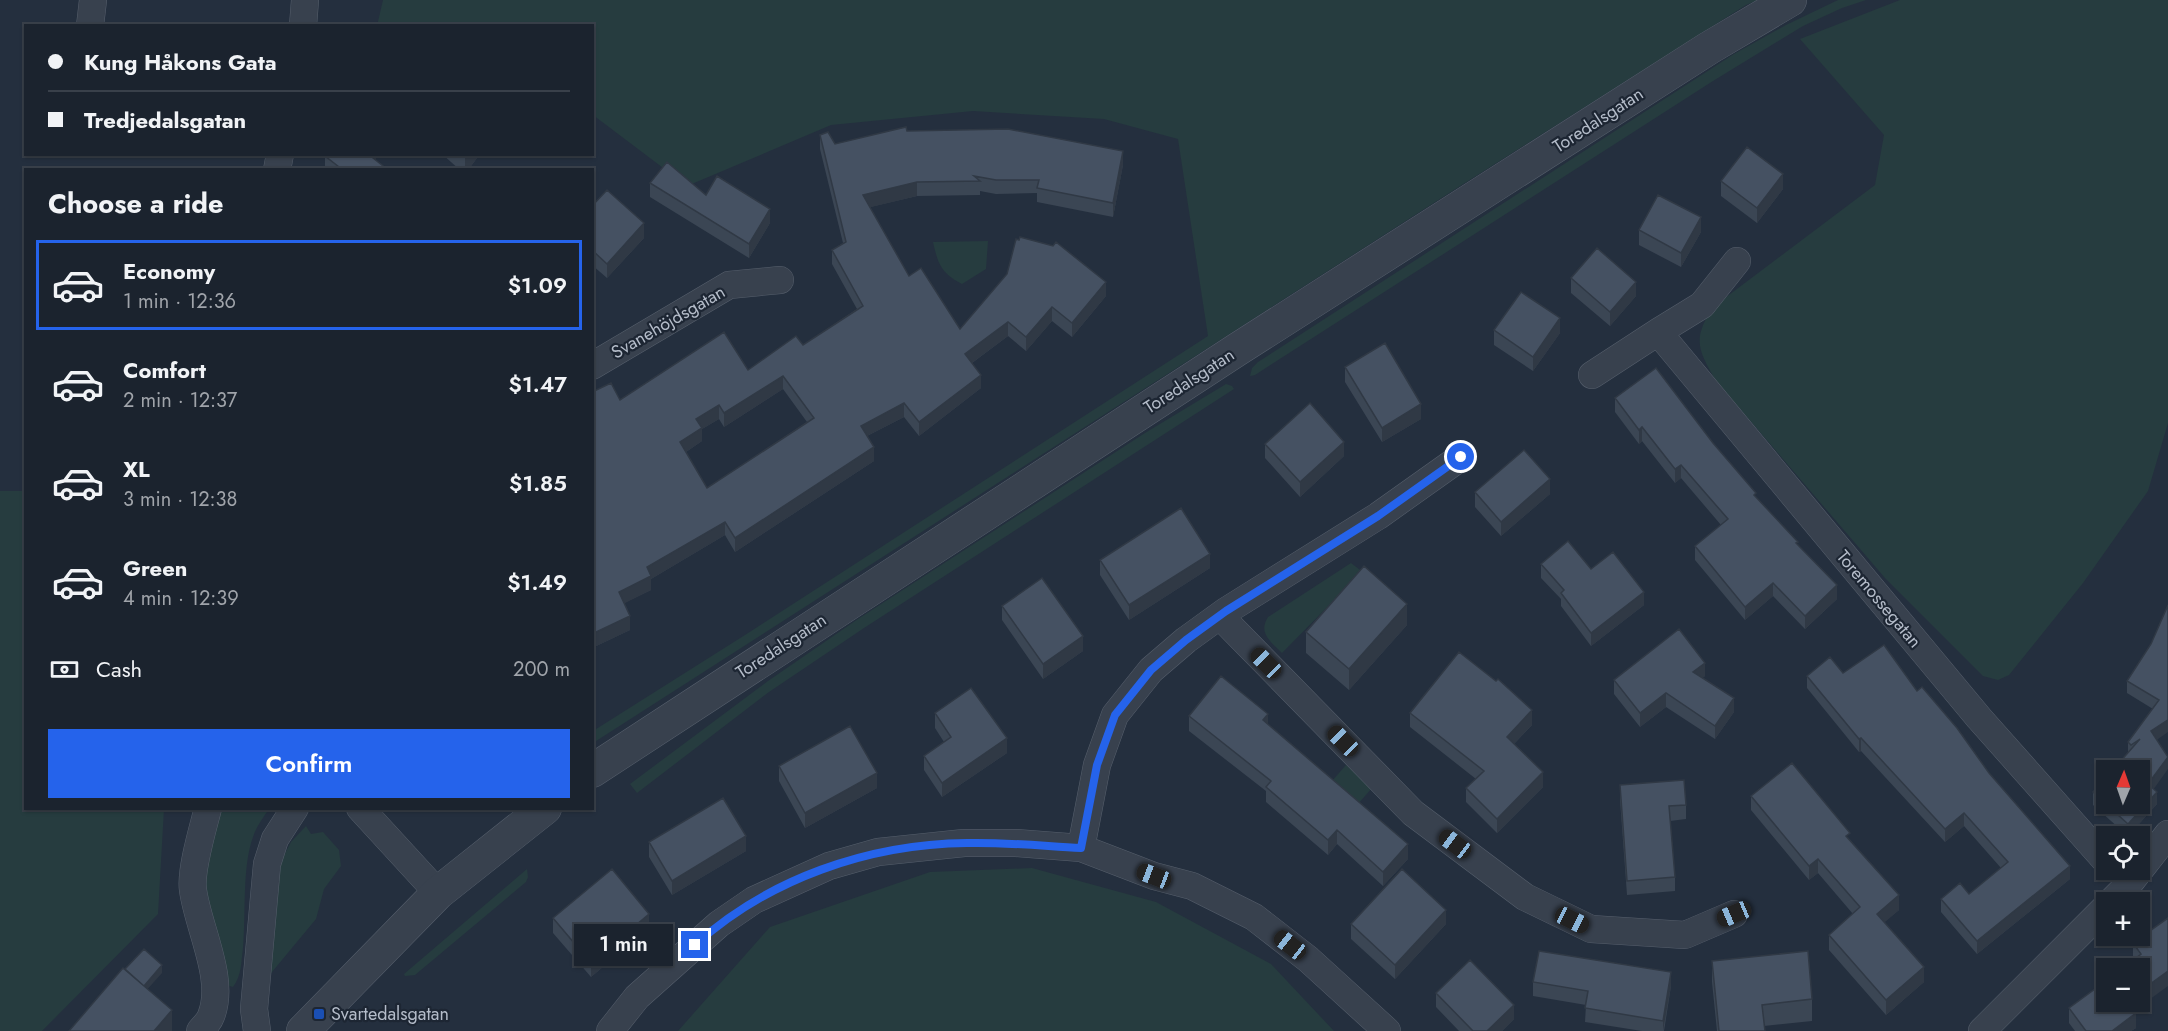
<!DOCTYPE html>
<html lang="en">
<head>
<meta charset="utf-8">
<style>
  body { margin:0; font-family:Jost,sans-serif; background:#282f3a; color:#f1f3f6; height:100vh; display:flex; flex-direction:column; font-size:22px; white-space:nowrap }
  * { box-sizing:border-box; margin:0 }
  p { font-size:20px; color:#a0a4aa }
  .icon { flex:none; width:33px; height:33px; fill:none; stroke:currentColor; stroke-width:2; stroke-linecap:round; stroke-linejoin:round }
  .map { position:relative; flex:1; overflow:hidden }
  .drawer { position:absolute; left:24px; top:168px; width:570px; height:642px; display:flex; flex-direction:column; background:#1b232e; border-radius:0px; box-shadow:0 2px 4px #0004,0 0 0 2px #39404a }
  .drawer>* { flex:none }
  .hud { position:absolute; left:24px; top:24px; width:570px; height:132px; border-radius:0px; box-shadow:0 2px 4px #0004,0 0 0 2px #39404a; display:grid; align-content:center; height:132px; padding:0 24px; background:#1b232e }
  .needle { width:39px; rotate:2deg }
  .fabs { position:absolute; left:2096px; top:760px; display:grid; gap:12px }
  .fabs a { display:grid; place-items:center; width:54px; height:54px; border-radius:0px; background:#1b232e; box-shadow:0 2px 4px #0004,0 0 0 2px #39404a; font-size:30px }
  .end { position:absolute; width:27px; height:27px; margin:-14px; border:8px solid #2563eb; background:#fff; box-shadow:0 0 0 3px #fff }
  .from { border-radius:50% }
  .bubble { position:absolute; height:42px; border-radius:0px; background:#1b232e; box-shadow:0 2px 4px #0004,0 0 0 2px #39404a; font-size:20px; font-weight:600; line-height:42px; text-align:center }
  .car { position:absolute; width:18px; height:36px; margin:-18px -9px; border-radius:8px; box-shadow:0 0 4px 2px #0007; background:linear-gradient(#222 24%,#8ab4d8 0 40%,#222 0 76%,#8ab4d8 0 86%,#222 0) }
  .hud b { display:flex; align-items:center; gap:21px; height:57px; font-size:22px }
  .hud b+b { border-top:2px solid #39404a }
  .hud i { width:15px; height:15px; background:#f1f3f6 }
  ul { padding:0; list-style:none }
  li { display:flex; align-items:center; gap:18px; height:90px; margin:0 12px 9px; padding:0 12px; border:3px solid transparent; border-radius:0px }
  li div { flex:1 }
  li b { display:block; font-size:22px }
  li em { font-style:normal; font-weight:600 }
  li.on { border-color:#2563eb }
  li>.icon { width:54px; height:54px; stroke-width:1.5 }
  h2 { padding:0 24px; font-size:27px; line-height:72px }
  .pay { display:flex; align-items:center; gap:15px; height:66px; padding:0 24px; font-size:22px }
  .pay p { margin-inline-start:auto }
  .primary-button { display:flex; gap:12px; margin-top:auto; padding:12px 24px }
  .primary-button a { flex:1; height:69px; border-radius:0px; background:#2563eb; color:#fff; font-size:24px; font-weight:600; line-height:69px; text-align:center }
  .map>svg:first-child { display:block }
  .green { fill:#263c3f }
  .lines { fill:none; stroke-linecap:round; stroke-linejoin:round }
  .minor-casing { stroke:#565f6c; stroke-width:28 }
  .tertiary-casing { stroke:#565f6c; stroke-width:34 }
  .minor { stroke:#38414e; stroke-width:27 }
  .tertiary { stroke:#38414e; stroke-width:33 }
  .wall { fill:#3b4654; fill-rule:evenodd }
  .shaded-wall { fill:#303945 }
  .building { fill:#455162; stroke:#303945; stroke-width:1.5; fill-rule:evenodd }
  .route { stroke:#2563eb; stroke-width:8 }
  .transit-dot { fill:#1a4fb4; stroke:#1d2633; stroke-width:2 }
  .labels { text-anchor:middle; stroke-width:4.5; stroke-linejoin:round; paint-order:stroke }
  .street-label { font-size:18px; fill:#b4bcc9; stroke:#1d2633 }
  .poi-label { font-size:18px; fill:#b4bcc9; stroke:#1d2633; text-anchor:start }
</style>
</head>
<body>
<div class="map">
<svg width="2168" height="1031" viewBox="0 0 2168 1031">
  <rect width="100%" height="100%" fill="#242f3e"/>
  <path class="green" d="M383,0H1758L1746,5L1457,188L593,743V731L745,635L1208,336L1178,139L1104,119L973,111L831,125L687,186L593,115L592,26H377Z
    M1838,0H1866L1842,8L1803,26L1713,81L1255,375L1250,376L1252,368L1258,362L1734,54L1786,25Z
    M1900,0H2168V423L2148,491L2083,583L2009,675L1998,680L1983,676L1885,578L1716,381C1698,350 1692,339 1713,307L1875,185L1884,135L1800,39Z
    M988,241L986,269L962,284C941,273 938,264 933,242Z
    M1226,384L1232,386L1234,389L864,628L769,692L637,793L630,784L768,681L858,619L1145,433Z
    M0,491H25L26,808L164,809L158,914L42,1031H0Z
    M1351,563L1364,573L1351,583L1282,653C1270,641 1258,633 1268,617Z
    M1346,765L1372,788L1358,804L1332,781Z
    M220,809H269C263,818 256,827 253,837C242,867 246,914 243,948C241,962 242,975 233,987L227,985L204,889L210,835Z
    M306,826L311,834L323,832L339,850L341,866L324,889L316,919L267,978L279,865L291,842Z
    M1032,868L1156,902L1271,964L1334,1031H678L770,927L930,872Z
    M527,869L528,877L526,882L415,975L405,976L404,974Z"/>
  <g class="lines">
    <g class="minor-casing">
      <path id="minor" d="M90,26L93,0
        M303,26L305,0
        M277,170L280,154
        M1737,261L1702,305L1658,332L1979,718L2106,861
        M592,366L729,285L780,280
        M1592,375L1658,332
        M1220,616L1413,813L1525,897L1591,929L1685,935L1734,914
        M360,808L438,893
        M1081,848L1097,765L1115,715L1151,670L1186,640L1226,611L1378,516L1461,457
        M2110,903L2128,885L2168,834
        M200,1031C204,1026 209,1022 211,1016C226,979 198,928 193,890C190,871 203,828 208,808
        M257,1031L254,1009L267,864L275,839L295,808
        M610,1031L637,997L719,924L754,900L829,866L878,852L964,843H1016L1081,848L1154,876L1192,886L1254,917L1308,959L1387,1031
        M1982,1031L2106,907"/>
    </g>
    <g class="tertiary-casing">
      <path id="tertiary" d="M592,771L1238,349L1709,48L1790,0
        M303,1031L438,893L545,808"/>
    </g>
    <use href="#minor" class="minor"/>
    <use href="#tertiary" class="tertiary"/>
  </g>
  <path class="wall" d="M907,131L1123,165L1113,217L1037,202V193L996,194L980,191V195L917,196L870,207L909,276L960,329L1106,296L1072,337L1052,321L1026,351L1008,336L972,363L981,388L919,436L904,417L867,436L874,461L735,552L725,535L651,579V590L624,603L630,630L592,648V392L620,400L748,370L803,345L857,309L832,264V250L843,243L820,149V135L835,144ZM783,389L807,422L707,488L686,452L702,441V429L719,419L724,427Z
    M376,154L375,160L388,170H325V156Z
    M442,154H480L468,170H460Z
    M1721,181L1783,189L1757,223L1721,196Z
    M650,183L770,223L749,258L650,197Z
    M592,206L644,238L607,278L592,265Z
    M1639,230L1701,232L1681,267L1639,245Z
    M1571,278L1636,296L1610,326L1571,293Z
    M1494,330L1560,333L1533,371L1494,345Z
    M1345,367L1421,419L1382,442L1345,382Z
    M1615,398L1756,498L1798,545L1837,599L1805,629L1773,596L1745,620L1695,560V546L1721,525L1681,478L1675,483L1642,441L1639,444L1615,412Z
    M1265,444L1344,456L1300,497L1265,458Z
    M1475,492L1550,494L1501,536L1475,507Z
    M1100,560L1210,568L1129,620L1100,575Z
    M1541,564L1591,569L1644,605L1591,646L1561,606V599L1541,578Z
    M2168,605L2153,789L2157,804L2128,836L2093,805V792L2128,753V742L2153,709L2127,693V681L2151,644Z
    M1002,606L1083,651L1043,679L1002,620Z
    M1407,625L1349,690L1306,653V632Z
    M1843,673L1917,691L1989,773L2070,879L1977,954L1941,912V899L1969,894L2001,868L1964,826L1945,842L1861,751L1859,752L1807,688V676Z
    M1705,676L1702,678L1734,712L1715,739L1666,707L1640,727L1614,694V680Z
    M935,713L1007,753L942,797L924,770V756L944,742L935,728Z
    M1410,713L1532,725L1514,744L1543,787L1497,833L1466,802V788L1476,779L1410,727Z
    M1189,716L1268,724L1408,859L1383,886L1337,844L1328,855L1266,802V791L1189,731Z
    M779,766L877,788L805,828L779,781Z
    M1620,785L1686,805V819L1670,821L1675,877V891L1627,895L1620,800Z
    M1751,796L1850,840L1899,910L1884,922L1924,982L1886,1015L1829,950V935L1853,914L1818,873L1809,880L1751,810Z
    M649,842L746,851L672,895L649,857Z
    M553,918L649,928L591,977L553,933Z
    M2168,918L2134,1010L2136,1028L2131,1031H2075L2069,1023V1008L2135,959L2133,958V943Z
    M1351,924H1446L1395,979L1351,939Z
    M1712,961L1812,999V1021L1764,1026L1765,1031H1717L1712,982Z
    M1533,982L1671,986L1664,1031H1642L1585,1022L1586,1005L1533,996Z
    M1436,993L1514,1019L1502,1031H1459L1436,1007Z"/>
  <path class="shaded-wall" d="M1123,151V165L1113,217V203Z
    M367,154H376V160L368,170Z
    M465,154H480L468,170H465Z
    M1783,174V189L1757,223V208Z
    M917,182V196L863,209V195Z
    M770,209V223L749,258V244Z
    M1701,217V232L1681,267V253Z
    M644,223V238L607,278V264Z
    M1106,282V296L1072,337V323Z
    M1636,282V296L1610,326V312Z
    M1052,307V321L1026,351V337Z
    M1560,318V333L1533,371V357Z
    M1008,322V336L965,368V354Z
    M981,375V388L919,436V422Z
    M783,376V389L724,427V413Z
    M904,403V417L861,439V426Z
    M1421,404V419L1382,442V428Z
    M719,405V419L702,429V441L680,456V442L696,419Z
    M1642,427V441L1639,444V430Z
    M1344,442V456L1300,497V482Z
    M874,447V461L735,552V538Z
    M1681,465V478L1675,483V469Z
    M1550,479V494L1501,536V522Z
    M725,522V535L651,579V590L619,606V592L647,567Z
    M1210,554V568L1129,620V605Z
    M1773,583V596L1745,620V607Z
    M1837,585V599L1805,629V616Z
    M1644,592V605L1591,646V633Z
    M1407,604V625L1349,690V669Z
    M630,616V630L592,648V634Z
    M1083,636V651L1043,679V664Z
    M1705,663V676L1693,686V672Z
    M1666,693V707L1640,727V713Z
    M1734,698V712L1715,739V726Z
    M1532,710V725L1507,751V737Z
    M1268,714V729L1263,720Z
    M2168,720V732L2151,744V731Z
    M1007,738V753L942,797V783Z
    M1861,738V751L1859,752V739Z
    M2168,757V769L2148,797V784Z
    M1543,772V787L1497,833V819Z
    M877,773V788L805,828V813Z
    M2157,792V804L2128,836V824Z
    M1964,813V826L1945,842V829Z
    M1337,830V844L1328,855V840Z
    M746,836V851L672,895V881Z
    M1408,844V859L1383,886V872Z
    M1818,859V873L1809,880V866Z
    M2070,866V879L1977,954V941Z
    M1899,895V910L1877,929V914Z
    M1446,910V924L1395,979V965Z
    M649,914V928L591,977V963Z
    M162,965V973L144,993V986Z
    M1924,967V982L1886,1015V1000Z
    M2168,971V986L2127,1016V1002H2139V992Z
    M1671,972V986L1663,1031V1021Z
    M1514,1005V1019L1502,1031H1487Z
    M172,1010V1031H154Z
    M2136,1013V1028L2131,1031H2112Z"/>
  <path class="building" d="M906,127L907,131L1008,129L1123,151L1113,203L1037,188L1039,180H996L974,176L980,181L917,182L863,195L909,276L921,268L960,329L1007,274L1016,239L1019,240L1020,237L1053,246L1056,242L1106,282L1072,323L1052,307L1026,337L1008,322L965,354L981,375L919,422L904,403L861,426L874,447L735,538L725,522L647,567L651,576L619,592L630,616L592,634V469L595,468L592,463V392L611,383L620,400L724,332L748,370L796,336L803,345L863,306L832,250L846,242L820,135L828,132L835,144ZM783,376L814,418L707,488L680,442L702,428L696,419L719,405L724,413Z
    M1747,147L1783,174L1757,208L1721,181Z
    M326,154H368L388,170H343L325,156Z
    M667,162L706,195L717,176L770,209L749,244L650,183Z
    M607,190L644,223L607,264L592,250V206Z
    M1658,195L1701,217L1681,253L1639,230Z
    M1597,248L1636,282L1610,312L1571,278Z
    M1521,292L1560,318L1533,357L1494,330Z
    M1385,343L1421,404L1382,428L1345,367Z
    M1656,368L1713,443L1756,493L1754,495L1798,542L1796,543L1837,585L1805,616L1773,583L1745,607L1695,546L1728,519L1681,465L1675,469L1642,427L1639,430L1615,398Z
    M1310,403L1344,442L1300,482L1265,444Z
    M1524,450L1550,479L1501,522L1475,492Z
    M1181,508L1210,554L1129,605L1100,560Z
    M1568,541L1591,569L1613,552L1644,592L1591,633L1561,593L1564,590L1541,564Z
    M1364,566L1407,604L1349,669L1306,632Z
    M1042,578L1083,636L1043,664L1002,606Z
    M2168,605V720L2151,731L2168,757L2148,784L2157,792L2128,824L2106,804H2139V771H2112L2140,739L2131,745L2128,742L2159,700L2127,681L2151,644Z
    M1679,629L1705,663L1693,672L1734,698L1715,726L1666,693L1640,713L1614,680Z
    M1884,645L1917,691L1922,687L1957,728L1989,773L2070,866L1977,941L1941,899L1960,883L1969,894L2008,862L1964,813L1945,829L1861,738L1859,739L1807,676L1830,657L1843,673Z
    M1459,652L1496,681L1498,679L1532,710L1507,737L1543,772L1497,819L1466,788L1484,771L1410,713Z
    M1221,676L1268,714L1263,720L1408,844L1383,872L1337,830L1328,840L1266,787L1271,781L1189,716Z
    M971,688L1007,738L942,783L924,756L951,737L935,713Z
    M850,726L877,773L805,813L779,766Z
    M1792,763L1850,833L1846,836L1899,895L1877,914L1924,967L1886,1000L1829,935L1860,907L1818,859L1809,866L1751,796Z
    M2106,778V804L2093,792Z
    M1684,780L1686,805L1669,806L1675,877L1627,881L1620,785Z
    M723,798L746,836L672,881L649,842Z
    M612,869L649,914L591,963L553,918Z
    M1402,869L1446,910L1395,965L1351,924Z
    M2168,918V971L2139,992V969H2122L2141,954L2133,943Z
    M144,949L162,965L144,986L125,969Z
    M1539,951L1671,972L1663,1021L1585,1008L1588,991L1533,982Z
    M1808,951L1812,999L1762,1005L1765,1031H1719L1712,961Z
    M1470,960L1514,1005L1487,1031H1473L1436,993Z
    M123,968L172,1010L154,1031H69Z
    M2106,981V1002H2128L2136,1013L2112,1031H2086L2069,1008Z"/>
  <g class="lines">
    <path class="route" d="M695,945C768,879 868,844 967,843C1005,842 1043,846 1081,848L1097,765L1115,715L1151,670L1186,640L1226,611L1378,516L1461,457"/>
  </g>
  <rect class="transit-dot" x="313" y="1008" width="12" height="12" rx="3"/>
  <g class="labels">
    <g class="street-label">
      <text transform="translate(1598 120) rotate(-33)" y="6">Toredalsgatan</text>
      <text transform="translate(668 322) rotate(-30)" y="6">Svanehöjdsgatan</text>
      <text transform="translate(1189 381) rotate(-33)" y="6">Toredalsgatan</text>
      <text transform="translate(1879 599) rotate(50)" y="6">Toremossegatan</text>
      <text transform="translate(781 646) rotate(-33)" y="6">Toredalsgatan</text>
    </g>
    <g class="poi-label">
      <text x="331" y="1020">Svartedalsgatan</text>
    </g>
  </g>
</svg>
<div class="fabs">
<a><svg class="needle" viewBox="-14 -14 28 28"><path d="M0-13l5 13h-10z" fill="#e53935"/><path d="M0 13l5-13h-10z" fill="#a0a4aa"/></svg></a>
<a><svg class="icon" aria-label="locate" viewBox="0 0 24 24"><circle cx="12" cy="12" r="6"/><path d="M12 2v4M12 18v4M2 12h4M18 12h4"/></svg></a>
<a>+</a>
<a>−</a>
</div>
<i class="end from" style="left:1461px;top:457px"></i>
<i class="end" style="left:695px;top:945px"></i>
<div class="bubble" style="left:574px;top:924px;width:99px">1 min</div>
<i class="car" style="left:1266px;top:663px;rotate:315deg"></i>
<i class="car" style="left:1343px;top:741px;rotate:315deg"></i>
<i class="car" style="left:1455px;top:844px;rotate:307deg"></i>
<i class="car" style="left:1154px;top:876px;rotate:291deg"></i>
<i class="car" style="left:1734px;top:914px;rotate:247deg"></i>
<i class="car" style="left:1572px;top:920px;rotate:116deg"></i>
<i class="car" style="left:1290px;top:945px;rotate:308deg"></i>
<div class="hud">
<b><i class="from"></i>Kung Håkons Gata</b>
<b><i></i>Tredjedalsgatan</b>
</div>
<section class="drawer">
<h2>Choose a ride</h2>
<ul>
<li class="on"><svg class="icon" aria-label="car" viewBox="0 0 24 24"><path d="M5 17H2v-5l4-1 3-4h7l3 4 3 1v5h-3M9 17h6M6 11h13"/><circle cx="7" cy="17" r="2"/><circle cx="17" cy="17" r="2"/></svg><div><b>Economy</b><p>1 min · 12:36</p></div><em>$1.09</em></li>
<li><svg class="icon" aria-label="car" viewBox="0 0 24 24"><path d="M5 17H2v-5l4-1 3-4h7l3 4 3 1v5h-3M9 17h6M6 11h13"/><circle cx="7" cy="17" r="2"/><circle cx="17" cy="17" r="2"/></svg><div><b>Comfort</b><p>2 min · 12:37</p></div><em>$1.47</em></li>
<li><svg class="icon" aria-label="car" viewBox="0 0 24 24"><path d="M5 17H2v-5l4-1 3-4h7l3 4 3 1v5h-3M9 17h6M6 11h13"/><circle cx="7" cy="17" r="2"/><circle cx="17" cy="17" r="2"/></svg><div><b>XL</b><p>3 min · 12:38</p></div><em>$1.85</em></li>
<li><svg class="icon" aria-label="car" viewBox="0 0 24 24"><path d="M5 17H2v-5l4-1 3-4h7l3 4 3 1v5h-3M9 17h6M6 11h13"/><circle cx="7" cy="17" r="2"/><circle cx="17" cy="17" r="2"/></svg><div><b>Green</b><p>4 min · 12:39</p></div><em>$1.49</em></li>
</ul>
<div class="pay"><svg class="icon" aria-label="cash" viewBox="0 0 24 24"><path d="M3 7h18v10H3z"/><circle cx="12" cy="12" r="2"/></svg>Cash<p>200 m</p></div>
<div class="primary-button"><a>Confirm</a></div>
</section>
</div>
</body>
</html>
